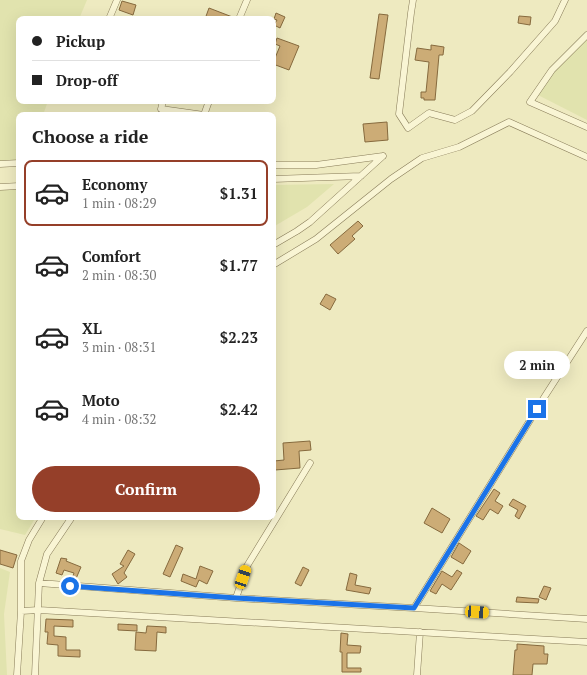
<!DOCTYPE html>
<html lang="en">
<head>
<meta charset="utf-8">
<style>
  body { margin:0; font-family:"PT Serif",serif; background:#f2f2f2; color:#222; height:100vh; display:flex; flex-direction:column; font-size:15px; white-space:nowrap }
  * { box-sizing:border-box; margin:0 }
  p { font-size:13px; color:#767676 }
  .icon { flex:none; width:22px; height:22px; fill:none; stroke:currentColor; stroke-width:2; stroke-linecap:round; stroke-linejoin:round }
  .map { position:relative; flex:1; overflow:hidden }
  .side { position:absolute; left:16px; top:112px; width:260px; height:408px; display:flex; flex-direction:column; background:#fff; border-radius:8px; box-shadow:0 4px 16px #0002 }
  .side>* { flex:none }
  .banner { position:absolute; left:16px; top:16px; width:260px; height:88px; border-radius:8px; box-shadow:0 4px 16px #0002; display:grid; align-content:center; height:88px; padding:0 16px; background:#fff }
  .end { position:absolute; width:18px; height:18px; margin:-9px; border:5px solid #1a73e8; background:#fff; box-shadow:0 0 0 2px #fff }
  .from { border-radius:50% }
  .bubble { position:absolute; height:28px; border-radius:14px; background:#fff; box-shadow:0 4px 16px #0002; font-size:13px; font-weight:700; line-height:28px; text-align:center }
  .car { position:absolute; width:12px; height:24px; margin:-12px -6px; border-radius:5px; box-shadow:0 0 3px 1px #0007; background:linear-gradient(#f5c518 24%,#345 0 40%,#f5c518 0 76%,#345 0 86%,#f5c518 0) }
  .banner b { display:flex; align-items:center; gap:14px; height:38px; font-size:15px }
  .banner b+b { border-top:1px solid #e0e0e0 }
  .banner i { width:10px; height:10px; background:#222 }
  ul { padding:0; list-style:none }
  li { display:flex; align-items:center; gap:12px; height:66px; margin:0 8px 6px; padding:0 8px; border:2px solid transparent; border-radius:8px }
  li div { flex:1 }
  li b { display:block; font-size:15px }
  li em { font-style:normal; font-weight:700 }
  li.on { border-color:#953f29 }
  li>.icon { width:36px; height:36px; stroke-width:1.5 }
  h2 { padding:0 16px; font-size:18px; line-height:48px }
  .action { display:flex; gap:8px; margin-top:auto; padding:8px 16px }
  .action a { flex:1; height:46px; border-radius:24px; background:#953f29; color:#fff; font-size:16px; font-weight:700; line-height:46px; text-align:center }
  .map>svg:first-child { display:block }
  .farmland { fill:#e1e3ae }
  .building { fill:#ccac76; stroke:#866a3e }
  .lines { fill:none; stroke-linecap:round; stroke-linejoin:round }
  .minor-casing { stroke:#877b58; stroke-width:7 }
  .minor { stroke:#f9f5d4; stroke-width:6 }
  .route { stroke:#1a73e8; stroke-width:5 }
</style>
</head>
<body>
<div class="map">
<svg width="587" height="675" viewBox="0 0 587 675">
  <rect width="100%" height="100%" fill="#eeeac0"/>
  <path class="farmland" d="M0,0H87L79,19H19V101H48L43,115H19V163H0Z
    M587,32V120L536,94L573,46Z
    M334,184L307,207L273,227V185Z
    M19,189V517H36L25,535L0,529V190Z
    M0,568L10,572L4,614L7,675H0Z"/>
  <path class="building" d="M122,1L136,5L133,15L119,10Z
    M209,8L235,18V19H205Z
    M276,13L285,17L280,28L274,25L277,20L274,19Z
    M379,14L388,15L379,79L370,78Z
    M519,16L531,17L530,25L518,23Z
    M277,38L299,46L289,70L273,64V57L275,58L280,46L275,44Z
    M431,45L444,47L443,55H439L435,100H424V98H421V92H426L429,62L415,60L417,48L431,50Z
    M387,122L388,140L365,142L363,124Z
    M358,221L363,226L352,236L355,239L338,254L330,245Z
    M326,294L336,299L330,310L320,304Z
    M310,441L311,450L299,451L300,468L275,470L274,461L284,460L283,443Z
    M494,489L500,493L495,501L503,506L498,514L490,509L483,520L476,516Z
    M513,499L526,506L519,519L515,516L518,510L509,505Z
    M432,508L450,519L442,533L424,523Z
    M459,543L471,551L463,564L451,557Z
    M176,545L183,548L170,577L163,574Z
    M0,550L17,555L13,568L0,564Z
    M128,550L135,554L124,573L127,577L118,584L112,574L124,566L120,564Z
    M61,558L67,559L66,561L81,567L75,581H71L74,573L64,570L62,575L56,573Z
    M200,566L213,571L207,584L199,580L196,587L181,581L183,574L196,579Z
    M303,567L309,570L301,586L295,583Z
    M457,570L462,573L451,590L442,584L436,594L430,591L442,571L452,577Z
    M350,573L357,575L355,585L371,588L369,594L346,590Z
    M544,586L551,588L546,600L539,597Z
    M517,597L539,599L538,603L516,602Z
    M46,619L73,620V627L54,626V636L66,637V650H80V657L58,656V645L47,644L48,632H45Z
    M118,624L137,625V631L118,630Z
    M147,626L166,627V633L157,632L156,651L135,650L136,632L146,633Z
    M341,633L348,634L347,645L361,646L360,653H347V668H361V672H342V652H340Z
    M517,644L544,646V654H548L547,664H533L532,675H513L515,650H517Z"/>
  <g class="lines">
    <g class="minor-casing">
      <path id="minor" d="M413,0L411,13L399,114L408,128L429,113L455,120L472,111L510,72L555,21L565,0
        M109,19L117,0
        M239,19L247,0
        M587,35L552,70L530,102L587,127
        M163,101L161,109L204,115L209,101
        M0,164L19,163
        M273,165H316L383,156
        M273,179L361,176
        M0,187L19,186
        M273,245L297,231L310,222L383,156
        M273,265L316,239L391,179L422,158L459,147L509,122L587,157
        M39,583L236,598L414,608L587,619
        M236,598L247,566L310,463
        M414,608L545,396L587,331
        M21,611L39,610L587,642
        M17,675L21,611V561L29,540L43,517
        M35,675L39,583L47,554L72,517
        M417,675L420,632"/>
    </g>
    <use href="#minor" class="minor"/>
  </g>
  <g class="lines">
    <path class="route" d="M70,586L236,598L414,608L537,409"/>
  </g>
</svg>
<i class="end from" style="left:70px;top:586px"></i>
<i class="end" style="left:537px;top:409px"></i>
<div class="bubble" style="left:504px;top:351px;width:66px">2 min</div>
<i class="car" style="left:243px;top:577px;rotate:19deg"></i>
<i class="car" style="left:477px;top:612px;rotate:94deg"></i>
<div class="banner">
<b><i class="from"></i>Pickup</b>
<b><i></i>Drop-off</b>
</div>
<section class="side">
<h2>Choose a ride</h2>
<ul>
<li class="on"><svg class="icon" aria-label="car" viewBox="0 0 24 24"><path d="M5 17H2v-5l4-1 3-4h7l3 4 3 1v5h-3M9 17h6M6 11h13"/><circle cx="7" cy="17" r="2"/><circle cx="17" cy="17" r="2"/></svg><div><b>Economy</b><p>1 min · 08:29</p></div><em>$1.31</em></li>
<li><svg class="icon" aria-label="car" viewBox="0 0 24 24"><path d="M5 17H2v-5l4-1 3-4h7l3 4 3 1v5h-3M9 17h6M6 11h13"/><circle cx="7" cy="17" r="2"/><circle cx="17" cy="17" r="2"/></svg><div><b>Comfort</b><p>2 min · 08:30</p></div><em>$1.77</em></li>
<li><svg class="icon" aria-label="car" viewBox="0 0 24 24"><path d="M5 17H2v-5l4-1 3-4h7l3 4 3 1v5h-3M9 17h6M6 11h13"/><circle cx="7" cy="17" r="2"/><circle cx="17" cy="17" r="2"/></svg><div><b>XL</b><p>3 min · 08:31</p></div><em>$2.23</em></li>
<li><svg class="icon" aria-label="car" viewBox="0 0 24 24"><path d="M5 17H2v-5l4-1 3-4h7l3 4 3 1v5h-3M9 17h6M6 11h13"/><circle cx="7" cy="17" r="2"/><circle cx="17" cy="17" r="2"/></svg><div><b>Moto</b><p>4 min · 08:32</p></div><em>$2.42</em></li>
</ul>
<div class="action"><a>Confirm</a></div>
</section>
</div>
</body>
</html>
